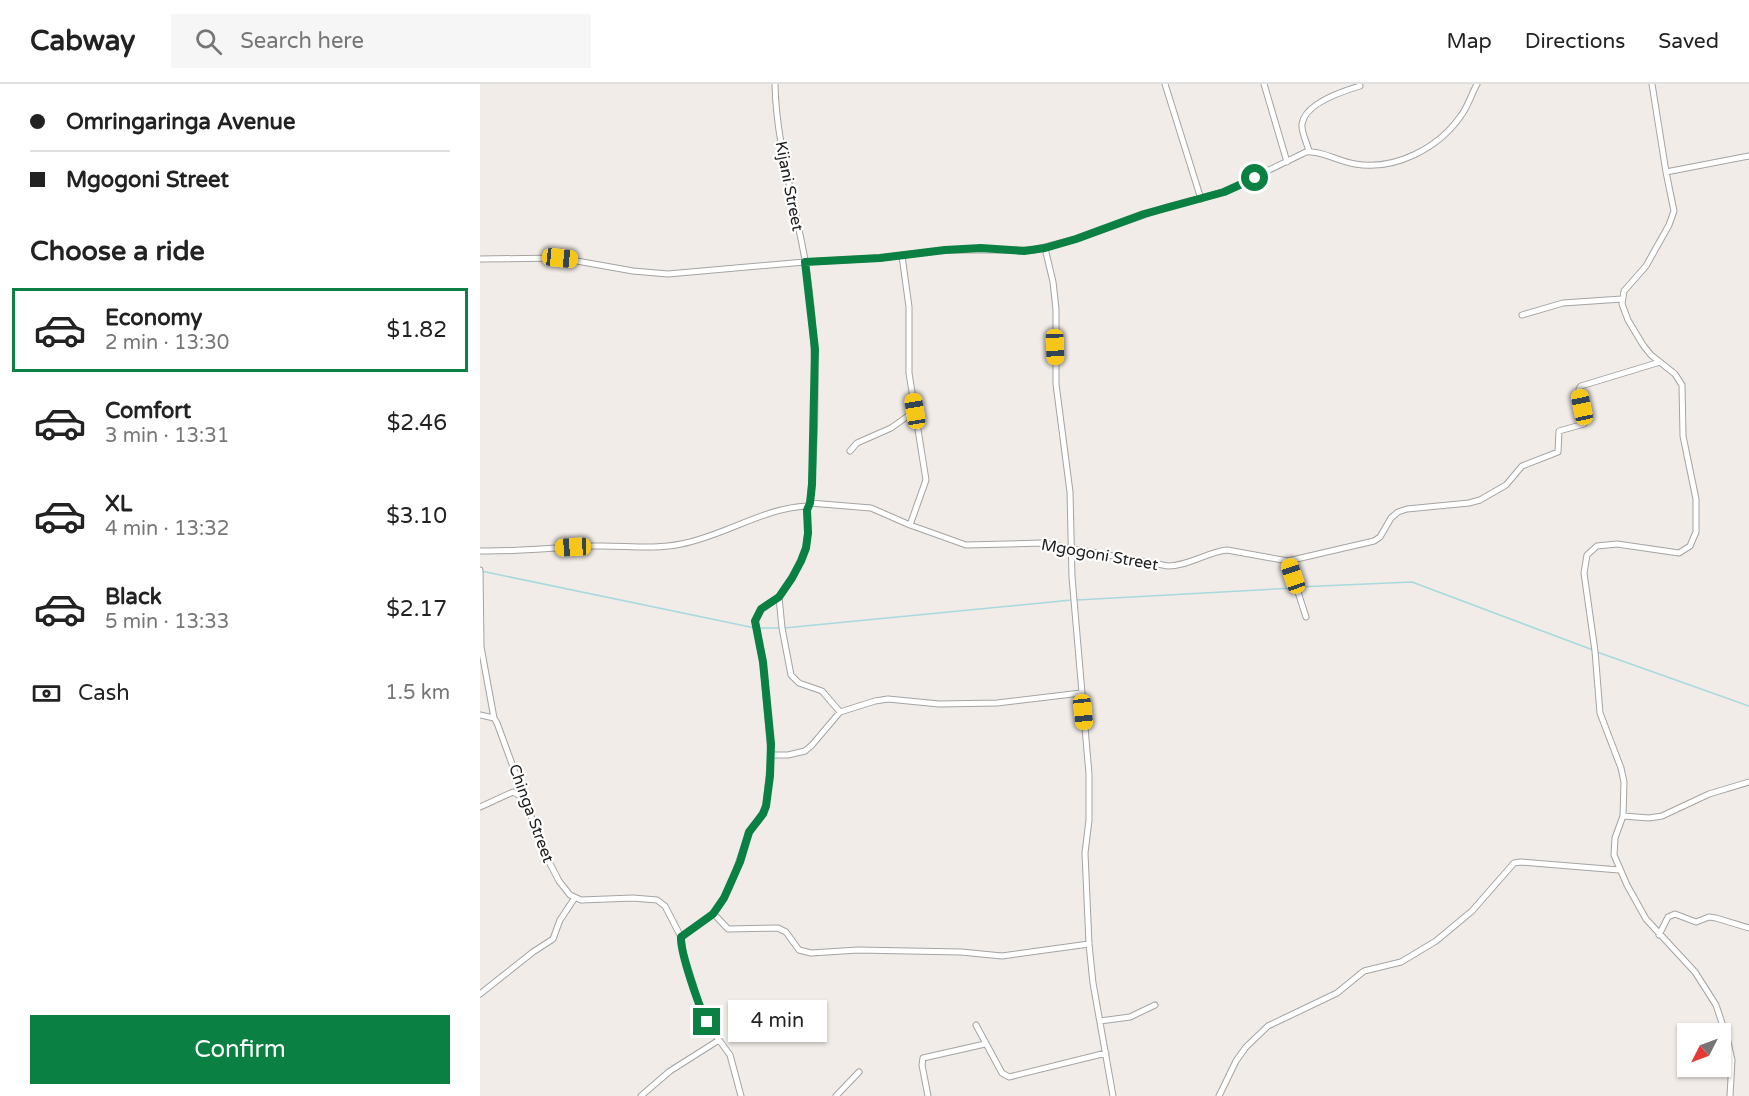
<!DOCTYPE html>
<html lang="en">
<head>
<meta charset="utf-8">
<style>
  body { margin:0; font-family:"Varela Round",sans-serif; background:#f6f6f6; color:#222; height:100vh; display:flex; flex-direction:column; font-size:22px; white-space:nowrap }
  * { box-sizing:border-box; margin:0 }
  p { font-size:20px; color:#767676 }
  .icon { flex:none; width:33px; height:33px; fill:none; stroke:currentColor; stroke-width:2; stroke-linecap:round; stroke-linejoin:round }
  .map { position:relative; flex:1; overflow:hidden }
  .side { display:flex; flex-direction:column; background:#fff; width:480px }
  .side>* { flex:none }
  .hud { display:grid; align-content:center; height:132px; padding:0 30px; background:#fff }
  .needle { width:39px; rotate:228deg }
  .tools { position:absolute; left:1197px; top:939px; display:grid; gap:12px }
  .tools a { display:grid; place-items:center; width:54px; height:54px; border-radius:0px; background:#fff; box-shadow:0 2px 4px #0004; font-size:30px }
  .end { position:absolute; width:27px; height:27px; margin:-14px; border:8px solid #0b8043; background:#fff; box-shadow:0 0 0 3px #fff }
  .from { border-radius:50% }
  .bubble { position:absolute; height:42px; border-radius:0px; background:#fff; box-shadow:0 2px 4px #0004; font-size:20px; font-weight:600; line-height:42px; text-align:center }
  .car { position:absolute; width:18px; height:36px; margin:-18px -9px; border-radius:8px; box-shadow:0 0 4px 2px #0007; background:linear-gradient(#f5c518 24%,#345 0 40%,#f5c518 0 76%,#345 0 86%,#f5c518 0) }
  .hud b { display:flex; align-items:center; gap:21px; height:57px; font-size:22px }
  .hud b+b { border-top:2px solid #e0e0e0 }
  .hud i { width:15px; height:15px; background:#222 }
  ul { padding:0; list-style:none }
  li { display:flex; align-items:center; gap:18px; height:84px; margin:0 12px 9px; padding:0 18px; border:3px solid transparent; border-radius:0px }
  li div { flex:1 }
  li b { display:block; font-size:22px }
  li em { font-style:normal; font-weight:600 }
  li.current { border-color:#0b8043 }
  li>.icon { width:54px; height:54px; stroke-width:1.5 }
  h2 { padding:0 30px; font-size:27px; line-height:72px }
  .pay { display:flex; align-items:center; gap:15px; height:66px; padding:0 30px; font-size:22px }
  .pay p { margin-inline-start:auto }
  .cta { display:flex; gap:12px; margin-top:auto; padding:12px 30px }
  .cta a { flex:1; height:69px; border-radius:0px; background:#0b8043; color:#fff; font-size:24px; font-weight:600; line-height:69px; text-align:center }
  header { display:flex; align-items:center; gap:36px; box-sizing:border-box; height:84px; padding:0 30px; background:#fff; border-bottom:2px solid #e0e0e0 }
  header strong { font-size:28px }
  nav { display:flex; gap:33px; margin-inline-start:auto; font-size:21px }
  .search { width:420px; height:54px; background:#f6f6f6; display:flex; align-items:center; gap:15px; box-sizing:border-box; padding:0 21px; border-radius:0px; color:#767676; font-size:22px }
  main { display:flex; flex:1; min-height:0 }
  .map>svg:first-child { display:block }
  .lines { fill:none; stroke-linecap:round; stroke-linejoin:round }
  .stream { stroke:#a7d9de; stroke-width:1.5 }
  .street-casing { stroke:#a4a4a4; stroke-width:7 }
  .street { stroke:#fff; stroke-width:5 }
  .route { stroke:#0b8043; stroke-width:8 }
  .labels { text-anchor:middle; stroke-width:4.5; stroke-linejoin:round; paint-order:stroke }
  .street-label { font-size:16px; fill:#202020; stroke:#fff }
</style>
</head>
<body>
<header>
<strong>Cabway</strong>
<div class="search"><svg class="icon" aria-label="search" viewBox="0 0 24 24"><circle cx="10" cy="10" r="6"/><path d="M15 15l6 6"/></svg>Search here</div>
<nav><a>Map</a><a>Directions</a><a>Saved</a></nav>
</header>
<main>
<section class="side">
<div class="hud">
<b><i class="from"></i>Omringaringa Avenue</b>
<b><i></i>Mgogoni Street</b>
</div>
<h2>Choose a ride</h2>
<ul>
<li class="current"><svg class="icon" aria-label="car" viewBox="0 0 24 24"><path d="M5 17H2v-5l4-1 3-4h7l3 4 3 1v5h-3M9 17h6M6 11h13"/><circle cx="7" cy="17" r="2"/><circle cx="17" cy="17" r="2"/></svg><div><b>Economy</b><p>2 min · 13:30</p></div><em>$1.82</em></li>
<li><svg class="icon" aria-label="car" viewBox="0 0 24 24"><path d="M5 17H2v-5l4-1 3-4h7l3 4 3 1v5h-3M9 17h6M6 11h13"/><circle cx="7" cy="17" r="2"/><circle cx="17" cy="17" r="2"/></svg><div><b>Comfort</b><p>3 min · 13:31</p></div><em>$2.46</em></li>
<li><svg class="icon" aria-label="car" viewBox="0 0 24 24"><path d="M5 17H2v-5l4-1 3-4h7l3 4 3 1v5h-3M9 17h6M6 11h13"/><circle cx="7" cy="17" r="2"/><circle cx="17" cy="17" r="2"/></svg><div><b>XL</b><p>4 min · 13:32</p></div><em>$3.10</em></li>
<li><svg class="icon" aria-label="car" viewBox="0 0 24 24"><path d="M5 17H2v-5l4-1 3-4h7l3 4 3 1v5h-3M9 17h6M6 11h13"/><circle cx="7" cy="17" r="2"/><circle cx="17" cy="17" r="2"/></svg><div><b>Black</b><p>5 min · 13:33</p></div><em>$2.17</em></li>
</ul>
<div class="pay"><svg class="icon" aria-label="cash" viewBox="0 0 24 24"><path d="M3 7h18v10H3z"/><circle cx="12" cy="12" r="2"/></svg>Cash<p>1.5 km</p></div>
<div class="cta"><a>Confirm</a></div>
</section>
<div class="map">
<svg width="1269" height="1012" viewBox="0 0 1269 1012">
  <rect width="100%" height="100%" fill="#f1ece7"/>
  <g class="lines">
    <path class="stream" d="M1,487L275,544
      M818,503L932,498L1113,566
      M597,516L813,504
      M280,544H299
      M304,544L592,516
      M1117,568L1269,622"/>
    <g class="street-casing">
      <path id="street" d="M295,0C296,59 315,118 325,176C338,256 337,339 330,419
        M685,0L721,115
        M784,0L807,78
        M1172,0L1186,88L1194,127L1189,141L1166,182L1144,207L1142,220L1148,236L1163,261L1171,271L1195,290L1202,301L1203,352L1216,415V448L1210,462L1199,469L1137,460L1117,462L1107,471L1104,489L1115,567L1120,629L1141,684L1144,698L1143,732L1135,754L1134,771L1147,801L1166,835L1215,888L1236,921L1247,954L1252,976L1250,1012
        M829,67C827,59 821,48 822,40C825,19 863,7 880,2
        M1186,88L1269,72
        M565,164L573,198L576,225V300L590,408L592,493L609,690V736L605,769L609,860L613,899L633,1012
        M422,172L429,223V289L446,396L430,441
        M0,175L80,174L153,187L188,190L325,178L400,174L465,166H553L596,155L684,124L744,108L826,68C840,66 860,78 875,80C915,87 958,64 980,33C988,23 991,11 997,0
        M1042,231L1083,219L1142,215
        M370,367L377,359L411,344L435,327
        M0,467C38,468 76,463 114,462C143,461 173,466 201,460C244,452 283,424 327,422
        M808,477L826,533
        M0,486L1,563L14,634
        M299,513L302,544L311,591L319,599L342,607L360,628
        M0,631L14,634L17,639L65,770L79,797L90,811L101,816L153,814L177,816L185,822L201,853
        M291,671H308L325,667L332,661L360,628L395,617L408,615L459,620L517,619L601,609
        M0,723L33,708L46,715
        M1143,732L1169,734L1182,732L1229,710L1269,698
        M233,829L248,845L298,844L306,848L319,866L331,869L378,866L481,868L522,872L609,860
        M1179,851L1188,833L1195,830L1216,838L1229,833L1236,834L1269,844
        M0,910L53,868L73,855L80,836L94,815
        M620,937L650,933L675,921
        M496,941L522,989L529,993L626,969
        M161,1012L190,987L239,956
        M261,1012L250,971L234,949L221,926L203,868L201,853C212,843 226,838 235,827C253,805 258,776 269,750C273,740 282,733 286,722L291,671L283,578L275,537L281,525L299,513L312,494L321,477L326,464L328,449L327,426L330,419L391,424L430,441L486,461L562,459L688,482C709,482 727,468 747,466L808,477L894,457L900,453L911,434L918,428L927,425L989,419L1000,416L1026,401L1042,382L1078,368L1079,347L1104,340L1105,336L1099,305L1101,302L1180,278
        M356,1012L379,988
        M448,1012L442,981L443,974L505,960
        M739,1012L756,977L766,963L788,942L857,909L884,887L921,878L956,857L992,827L1034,779L1041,778L1139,786"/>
    </g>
    <use href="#street" class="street"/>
  </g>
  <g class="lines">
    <path class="route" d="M227,938C219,923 200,868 201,853L233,830L244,814L260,778L269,748L283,730L286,722L290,692L291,660L283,578L275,537L281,525L299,513L312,494L321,477L326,464L328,449L327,426L330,419L332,401L335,265L325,178L400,174L465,166L501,164L544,167L565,164L596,155L664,130L744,108L775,94"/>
  </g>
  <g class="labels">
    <g class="street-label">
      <text transform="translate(310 102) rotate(79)" y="6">Kijani Street</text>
      <text transform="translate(620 470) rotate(10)" y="6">Mgogoni Street</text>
      <text transform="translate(52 729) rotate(70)" y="6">Chinga Street</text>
    </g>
  </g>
</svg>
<div class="tools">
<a><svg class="needle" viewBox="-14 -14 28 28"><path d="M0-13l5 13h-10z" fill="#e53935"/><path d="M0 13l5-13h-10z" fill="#767676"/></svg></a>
</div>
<i class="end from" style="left:775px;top:94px"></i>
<i class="end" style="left:227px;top:938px"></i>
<div class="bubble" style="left:248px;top:916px;width:99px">4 min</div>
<i class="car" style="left:80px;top:174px;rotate:96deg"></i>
<i class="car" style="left:575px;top:263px;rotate:178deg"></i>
<i class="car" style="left:1102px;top:323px;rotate:348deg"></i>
<i class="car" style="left:435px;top:327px;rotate:351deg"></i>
<i class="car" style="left:93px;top:463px;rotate:267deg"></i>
<i class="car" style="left:813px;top:492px;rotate:341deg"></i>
<i class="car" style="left:603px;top:628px;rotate:174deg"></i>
</div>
</main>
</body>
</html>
